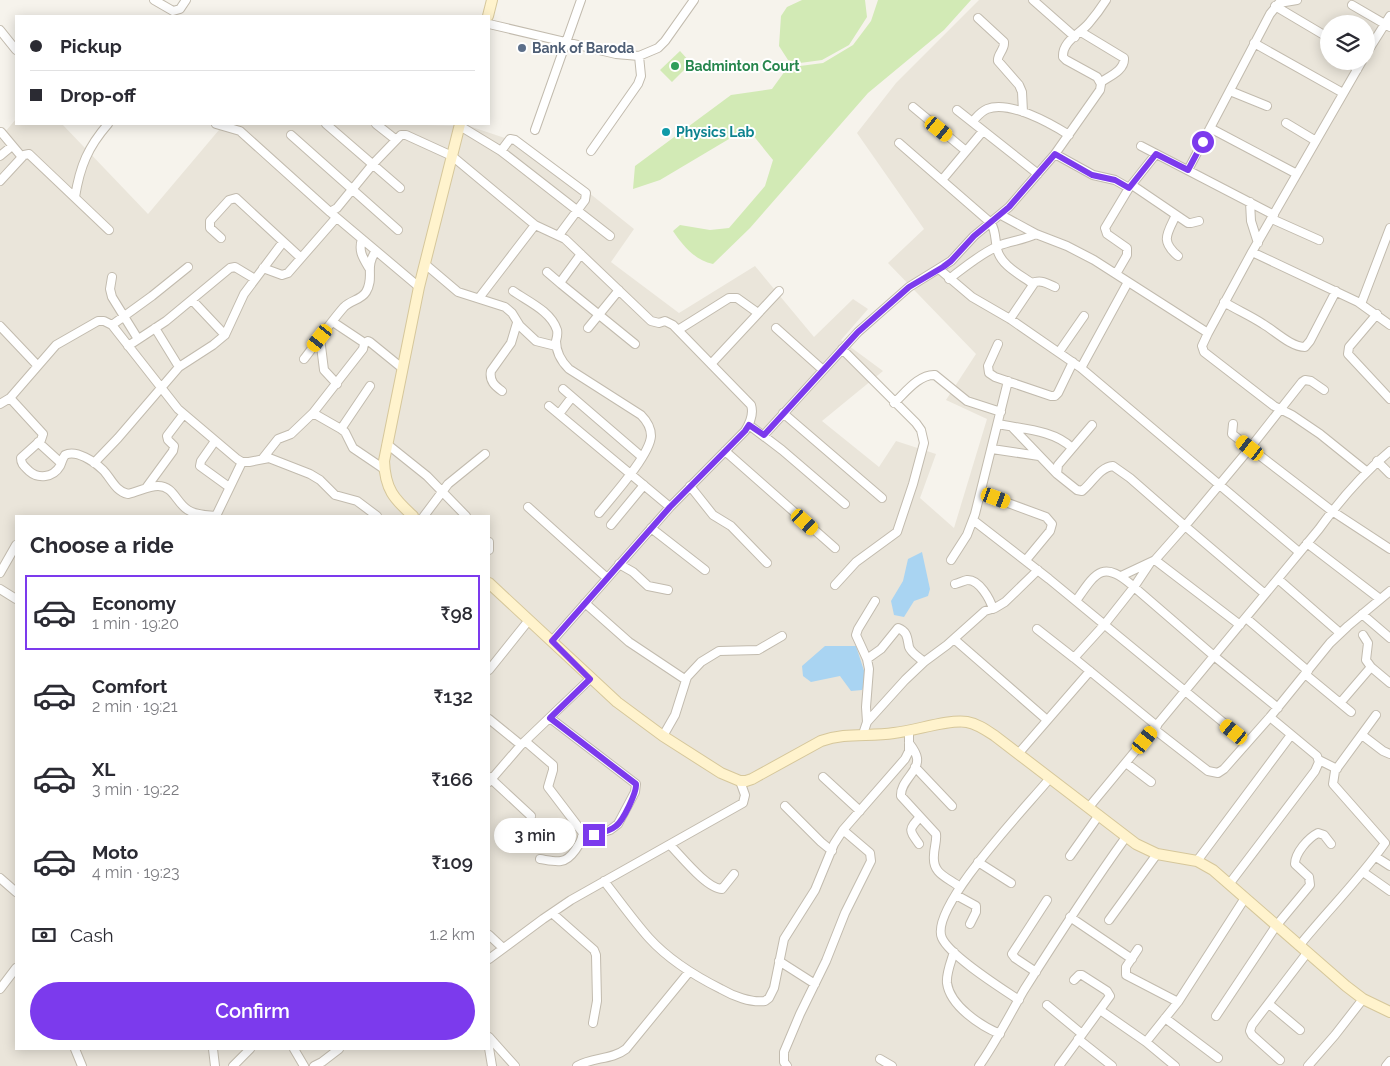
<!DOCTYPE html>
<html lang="en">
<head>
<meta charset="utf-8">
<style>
  body { margin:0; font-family:Raleway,sans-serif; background:#f2f2f3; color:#2b2b33; height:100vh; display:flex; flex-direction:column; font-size:19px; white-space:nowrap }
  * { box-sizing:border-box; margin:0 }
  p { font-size:16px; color:#7c7c81 }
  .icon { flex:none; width:28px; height:28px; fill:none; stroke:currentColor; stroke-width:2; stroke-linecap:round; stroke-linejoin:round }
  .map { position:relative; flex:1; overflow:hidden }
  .panel { position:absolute; left:15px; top:515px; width:475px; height:535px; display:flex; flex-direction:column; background:#fff; border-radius:0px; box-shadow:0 2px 12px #0003 }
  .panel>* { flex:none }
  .banner { position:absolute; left:15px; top:15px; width:475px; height:110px; border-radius:0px; box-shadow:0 2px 12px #0003; display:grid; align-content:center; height:110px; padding:0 15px; background:#fff }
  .fabs { position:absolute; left:1320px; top:15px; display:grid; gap:10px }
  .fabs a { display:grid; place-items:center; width:55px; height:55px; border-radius:50%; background:#fff; box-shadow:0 2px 12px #0003; font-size:25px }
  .end { position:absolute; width:22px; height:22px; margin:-11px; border:6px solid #7c3aed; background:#fff; box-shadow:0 0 0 2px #fff }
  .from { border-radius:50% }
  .bubble { position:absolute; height:35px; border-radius:18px; background:#fff; box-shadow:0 2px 12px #0003; font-size:16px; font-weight:600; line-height:35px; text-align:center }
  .car { position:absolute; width:15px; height:30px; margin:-15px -8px; border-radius:6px; box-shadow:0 0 4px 1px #0007; background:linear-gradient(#f5c518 24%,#345 0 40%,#f5c518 0 76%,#345 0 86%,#f5c518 0) }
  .banner b { display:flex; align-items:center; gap:18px; height:48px; font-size:19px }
  .banner b+b { border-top:1px solid #e1e1e2 }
  .banner i { width:12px; height:12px; background:#2b2b33 }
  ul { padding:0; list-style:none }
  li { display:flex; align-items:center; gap:15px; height:75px; margin:0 10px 8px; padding:0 5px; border:2px solid transparent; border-radius:0px }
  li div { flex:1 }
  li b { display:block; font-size:19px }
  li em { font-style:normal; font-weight:600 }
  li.selected { border-color:#7c3aed }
  li>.icon { width:45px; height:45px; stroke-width:1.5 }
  h2 { padding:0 15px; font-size:22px; line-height:60px }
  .pay { display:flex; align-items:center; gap:12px; height:55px; padding:0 15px; font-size:19px }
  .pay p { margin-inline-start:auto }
  .primary-button { display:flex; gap:10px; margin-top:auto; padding:10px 15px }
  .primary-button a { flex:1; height:58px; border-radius:30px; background:#7c3aed; color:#fff; font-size:20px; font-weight:600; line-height:58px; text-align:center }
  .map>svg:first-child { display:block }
  .residential { fill:#eae5da; fill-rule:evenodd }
  .green { fill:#d2eab5 }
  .water { fill:#a9d4f2 }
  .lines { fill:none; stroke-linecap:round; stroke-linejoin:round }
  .street-casing { stroke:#c2bbae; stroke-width:10 }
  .secondary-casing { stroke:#d6c79b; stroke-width:12 }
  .street { stroke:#fff; stroke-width:8 }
  .secondary { stroke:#fff3cd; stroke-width:10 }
  .route { stroke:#7c3aed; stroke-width:6 }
  .service-dot { fill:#5c6f8a; stroke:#fff; stroke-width:2 }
  .leisure-dot { fill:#2e9e5b; stroke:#fff; stroke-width:2 }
  .culture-dot { fill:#0f9aa8; stroke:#fff; stroke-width:2 }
  .labels { text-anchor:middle; stroke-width:4; stroke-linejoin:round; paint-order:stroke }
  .service-label { font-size:14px; font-weight:bold; fill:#4e5e75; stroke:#fff; text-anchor:start }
  .leisure-label { font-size:14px; font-weight:bold; fill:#27864d; stroke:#fff; text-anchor:start }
  .culture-label { font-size:14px; font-weight:bold; fill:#0d838f; stroke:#fff; text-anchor:start }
</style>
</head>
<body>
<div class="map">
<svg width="1390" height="1066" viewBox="0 0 1390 1066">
  <rect width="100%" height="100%" fill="#f6f3ec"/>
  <path class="residential" d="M979,0H1390V1066H0V138L16,119V124H62L148,214L224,124H383L469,126L532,147L634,229L611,262L679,313L755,266L814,337L853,299L868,309L841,340L883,371L822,421L879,467L896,441L936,454L920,498L954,528L987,419L946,400L976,354L888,263L924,229L857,133L896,83ZM1329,24H1366V61H1329ZM16,516H489V1049H16Z"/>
  <path class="green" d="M802,0H865L867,17L849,45L822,60L800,63L788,60L779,46L781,16L787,7Z
    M878,0H971L944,30L868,93L750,228L713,264C696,261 683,246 673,231L680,225L710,230L729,228L765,186L773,160L752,134L734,136L660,180L633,189L635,166L731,95L772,89L785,71L800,66L823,63L853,45L871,21Z
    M680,51L691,63L672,82L660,70Z"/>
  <path class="water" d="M922,552L930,589L928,596L914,601L904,617L894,615L891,601L903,581L908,559Z
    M825,646H856L867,680L862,690L851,691L840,676L811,682L803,676L802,666Z"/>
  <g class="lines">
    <g class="street-casing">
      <path id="street" d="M154,0L173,11L180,9L186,0
        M1033,0L1075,37
        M1352,5L1390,27
        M1275,6L1329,38
        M978,18L1004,42C1005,50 997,54 998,61L1019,85L1022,92L1023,112
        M489,24L616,54L639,56L658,48L665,41L694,0
        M0,30L16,50
        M1081,32L1124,58C1125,70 1110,76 1101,82
        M1254,43L1343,93
        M1366,54L1390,16
        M1350,61L1357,70
        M1362,61L1252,252L1358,302L1390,325
        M1230,91L1267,106
        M913,107L966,151
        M957,110L1038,174
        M972,122C976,118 980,112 987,109C1009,100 1050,123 1069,135
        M1286,123L1316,141
        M216,124L240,131L330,212L337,208L373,164L401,135H406L452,156L535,225L565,239L651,321L659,323L665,321L673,325L751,405C754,414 750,423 745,431L670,507L552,641
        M326,124L400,188
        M376,124L395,139
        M460,126L501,151L610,236
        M1210,128L1297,174
        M535,130L581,0
        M1,132L22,157
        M291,135L398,230
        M899,143L991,223C996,231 995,240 997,249C1001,266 1021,275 1033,284
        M1141,146L1274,215
        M501,151L510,139L515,140L586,193L585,200L559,235
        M591,151L638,84L641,76L639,56
        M1055,154L1093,175L1115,180L1129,188
        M0,156L12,146
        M1188,170L1270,14L1279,3L1297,0
        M942,180L983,131
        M0,181L24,155L29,154L109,230
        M1132,185L1188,223H1191L1199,221
        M75,197C80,166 88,147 108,124
        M1250,202L1251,221L1258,243
        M330,212L419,287
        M1001,215L1036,234
        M1176,215C1167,234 1160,241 1178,256
        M1272,219L1319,240
        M221,238L210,228V221L229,200L236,198L301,258
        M362,239C358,251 363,258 369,268
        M581,254L562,280L561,284L635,344
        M425,264L458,292L505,307L512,313L520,326L536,341L556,346
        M263,268L282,275L288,273L336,218
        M939,269L972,297L1010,319L1081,368L1299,552
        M547,272L561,284
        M1116,274L1127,255V248L1107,234L1105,228L1129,188L1156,154
        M112,277L110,289L112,297L138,339
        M949,279C965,267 980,254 998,246C1010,241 1024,240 1036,234L1067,246L1094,260L1208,333L1202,346L1204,352L1274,406L1292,415L1320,434L1366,471
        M513,291C527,301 551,311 557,330C558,334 557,337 556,341C556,352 562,362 569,369L641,415C647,421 651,427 651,436C650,455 612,497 599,513
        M479,298L535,225
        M192,300L225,335
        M1224,302C1237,310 1251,316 1263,324C1275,331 1291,347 1305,347L1310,341L1336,291
        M1361,304L1390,228
        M1377,314L1349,347L1348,354L1390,399
        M1010,319L1035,282C1043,280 1048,284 1055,287
        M112,325L152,296L188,267
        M0,326L37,365
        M155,328L179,367
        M588,328L619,290
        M776,328L823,370
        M678,330L729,298H737L758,313
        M1208,333L1252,252
        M320,338L324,370L337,384
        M364,344L368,341L370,342L402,368
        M998,344L988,366L989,373L995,377L1051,396H1055L1058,393L1073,362
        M128,346L166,321L230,268L235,267L255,279
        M1059,352L1084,316
        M304,359C317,342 330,323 344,307C351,300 361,300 366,292C375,277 364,267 376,251
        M711,364L779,291
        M1081,368L1128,282
        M563,389L642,457
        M502,391C495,386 489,381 491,371L511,343L517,323
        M10,398L43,434L41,440L21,458C21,464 24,466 29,471C38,479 53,478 60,466C62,462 62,459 65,455C76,449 95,462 103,470C111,478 115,491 128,494C138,492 148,486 158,486C174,486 176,503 188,510C195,515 206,515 215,516
        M894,403C905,393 919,374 935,375L967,401L1001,412
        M0,404L10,398L56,345L98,321H104L112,325L178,409L237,459L242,462H249L269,458L310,474L320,480L335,495L357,501L377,516
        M549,406L670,507
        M313,413L341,429L345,432L353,448L384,469
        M783,413L882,498
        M559,414L572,397
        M998,424C1022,429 1054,430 1072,448
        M1233,424L1232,434L1250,448L1302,382L1305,380L1311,381L1324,390
        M749,425L782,450L845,504
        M1092,425L1058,465L1057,474L1077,490L1082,491C1092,483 1100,467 1113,466L1130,478L1185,526L1155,560L1121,576
        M1012,427L1057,474
        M341,429L370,386
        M764,435L858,332L909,287L951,261L974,236L1009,207L1055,154L1100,90L1101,84L1097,77L1066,60L1063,57C1062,41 1080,34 1089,23C1095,16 1101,8 1106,0
        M215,441L201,461L200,466L229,487
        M38,442L61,463
        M387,444L427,476L466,516
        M992,449L1039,456
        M725,451L835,548
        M263,458L278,439L291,434L313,413L363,349L364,344L363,342L333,322
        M1377,461L1390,474
        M94,463L118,438L179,367L213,345L225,335L244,294L283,242
        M690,486L713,515L731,526L767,563
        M146,488L173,451L174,446L168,440L167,436L183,415
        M981,493L1046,517L1052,524L1050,531L1026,560
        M528,507L607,578
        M216,516L242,462
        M424,516L448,484L485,454
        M973,520L1049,579L1247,742
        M611,525L644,485
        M651,528L705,570
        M489,542V550
        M1307,543L1380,599
        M951,560L967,535L975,514L1008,381
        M1155,560L1240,625
        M619,564L633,572L648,586L668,590
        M0,573L16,545
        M1278,579L1340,633
        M955,584C959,583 963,581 967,580C979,579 990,599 993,609
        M835,585L856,562L897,532L913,484L924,443L921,430L916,423L842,349
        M0,589L16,599
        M1265,594L1185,526L1250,448L1332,511L1390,549
        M1076,601C1096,572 1103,559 1134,587L1150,563
        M585,603L629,642L686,680
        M1362,614L1390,638
        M1246,618L1308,671
        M1037,629L1074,658
        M1363,635L1368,643L1366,660L1371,667L1390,683
        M954,639L1047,720
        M867,659L881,649L898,628C908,632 907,638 909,647C911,653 920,658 924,662
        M489,670L529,620
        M1305,674L1351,712
        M1341,702L1371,667
        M550,718L636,784L635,792L618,824L610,830L594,835L582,837
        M489,719L521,745
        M867,722L905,680L924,662L947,645L985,611L995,608L1005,602L1038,570
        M1157,726L1074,658L1104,625L1134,587L1214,656L1278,708
        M1154,729L1208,771L1218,773L1224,769L1270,717L1330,643L1348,626L1390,591
        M863,734L867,722L866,707L869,669L867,659L856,635L858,629L875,601
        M1362,735L1383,751L1390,754
        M663,736L675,715L687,677L701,662L719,651L758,650L782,636
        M525,741L553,765V770L548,787L583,833C582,842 571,860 561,861C555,862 547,860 540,859
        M909,743C912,747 916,752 917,758C919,772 900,781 901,796L936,834C937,841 934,848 934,855C932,874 947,877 960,887
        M1018,754L1090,671
        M1319,760L1337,769
        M1126,763L1151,782
        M915,767L952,806
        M489,777L531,816
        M823,777L860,811
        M489,782L521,745L590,679
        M785,806L821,842L832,851
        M1089,807L1319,529C1340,500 1362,474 1390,451
        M919,844C909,830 908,830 920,817
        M670,845C681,856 707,889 722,889L734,874
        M1070,856L1099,815
        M1376,857L1390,866
        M1197,861L1291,735
        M978,862L1011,883
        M1363,872L1390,891
        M0,878L16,892
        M604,881C619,900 633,920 649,938C669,960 695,976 721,989C733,996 751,1003 765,1001L769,998L774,988L784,939L815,890L834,844L843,830L905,759L909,751V731
        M1230,883L1315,771L1319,762L1317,756L1270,717
        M956,895L976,906V912L970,924
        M552,913L594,950L596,955L597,1001L593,1023
        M1070,917L1132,959
        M1109,920L1157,854
        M489,935L503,948
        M1299,946C1327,911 1359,880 1385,843L1333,784L1335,771L1376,715
        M1138,949L1126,967V975L1178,1002
        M954,952C951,962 946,973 947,983C950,1006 981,1026 1000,1034
        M489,959L543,919L571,900L743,803L745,795L740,781
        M779,961L815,984
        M1036,972L1015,958L1012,954L1047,900
        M0,989L16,968
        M1019,1000C1001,988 950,956 942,938C928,908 1030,803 1050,778
        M1269,1004L1300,1030
        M1047,1005L1082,1034
        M1100,1010L1146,1042L1175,1066
        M1216,1016L1276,926L1310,885L1309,877L1295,864C1295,853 1308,838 1318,833L1324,835L1331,844
        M1165,1018L1218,1058
        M489,1037L515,1066
        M1078,1039L1112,1066
        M1146,1042L1178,1002L1245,898
        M489,1048L492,1066
        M75,1049L82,1066
        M213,1049L215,1066
        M294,1049L304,1066
        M880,1059L892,1066
        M1280,1060L1252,1035L1250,1031L1252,1025L1307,953
        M233,1066L250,1049
        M314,1066L322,1062L339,1049
        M577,1066C593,1057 612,1060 626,1049L689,972
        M787,1066L784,1062V1052L800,1014L826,961L845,913L871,861L870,853L843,830
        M979,1066C996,1042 1009,1016 1024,990C1057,938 1090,887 1126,837
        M1059,1066L1110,996L1107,991L1082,975H1079L1074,980
        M1308,1066L1335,1035L1363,999
        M1386,1066L1390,1061"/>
    </g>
    <g class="secondary-casing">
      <path id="secondary" d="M488,16L492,0
        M413,516C394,499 385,489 384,461L419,287L460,124
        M489,583L617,702L663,736L721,773L740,781H746L752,779L821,741C846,732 869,737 894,733C915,731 948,719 967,722C978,724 986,730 995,736L1136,844L1157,854L1197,861L1213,870L1346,986L1363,999L1390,1012"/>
    </g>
    <use href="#street" class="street"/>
    <use href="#secondary" class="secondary"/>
  </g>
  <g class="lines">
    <path class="route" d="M594,835C601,833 610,831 616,826C623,821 637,792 636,784L550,718L590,679L552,641L670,507L745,431L749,425L764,435L858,332L909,287L943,267L951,261L974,236L1009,207L1055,154L1092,175L1115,180L1129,188L1156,154L1188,170L1203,142"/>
  </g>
  <circle class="service-dot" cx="522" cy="48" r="5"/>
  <circle class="leisure-dot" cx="675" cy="66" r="5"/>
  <circle class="culture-dot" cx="666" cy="132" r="5"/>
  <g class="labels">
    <g class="service-label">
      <text x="532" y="53">Bank of Baroda</text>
    </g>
    <g class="leisure-label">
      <text x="685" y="71">Badminton Court</text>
    </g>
    <g class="culture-label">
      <text x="676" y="137">Physics Lab</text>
    </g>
  </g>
</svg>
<div class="fabs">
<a><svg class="icon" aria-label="layers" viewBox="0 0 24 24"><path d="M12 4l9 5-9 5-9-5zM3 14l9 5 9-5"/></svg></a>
</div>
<i class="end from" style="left:1203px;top:142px"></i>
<i class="end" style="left:594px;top:835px"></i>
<div class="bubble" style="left:494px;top:818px;width:82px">3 min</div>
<i class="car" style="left:939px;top:129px;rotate:129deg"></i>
<i class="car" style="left:320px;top:338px;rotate:218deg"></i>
<i class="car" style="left:1250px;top:448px;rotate:308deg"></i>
<i class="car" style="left:996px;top:498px;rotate:110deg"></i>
<i class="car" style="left:805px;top:522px;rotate:132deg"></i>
<i class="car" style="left:1234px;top:732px;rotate:309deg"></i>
<i class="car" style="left:1145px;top:740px;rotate:39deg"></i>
<div class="banner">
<b><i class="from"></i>Pickup</b>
<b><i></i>Drop-off</b>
</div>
<section class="panel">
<h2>Choose a ride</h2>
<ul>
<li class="selected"><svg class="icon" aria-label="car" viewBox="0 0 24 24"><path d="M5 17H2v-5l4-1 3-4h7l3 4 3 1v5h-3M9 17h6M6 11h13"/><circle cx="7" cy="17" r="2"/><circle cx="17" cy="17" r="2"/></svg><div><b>Economy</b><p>1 min · 19:20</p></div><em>₹98</em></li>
<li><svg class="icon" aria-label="car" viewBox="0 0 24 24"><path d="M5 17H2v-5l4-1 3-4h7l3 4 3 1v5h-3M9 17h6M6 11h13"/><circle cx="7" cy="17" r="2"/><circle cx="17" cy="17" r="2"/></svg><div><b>Comfort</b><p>2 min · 19:21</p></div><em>₹132</em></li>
<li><svg class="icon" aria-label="car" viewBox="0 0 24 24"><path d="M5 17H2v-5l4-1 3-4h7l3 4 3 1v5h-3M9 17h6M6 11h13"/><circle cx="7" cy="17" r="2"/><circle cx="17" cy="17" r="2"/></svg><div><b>XL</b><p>3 min · 19:22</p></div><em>₹166</em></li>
<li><svg class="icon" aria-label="car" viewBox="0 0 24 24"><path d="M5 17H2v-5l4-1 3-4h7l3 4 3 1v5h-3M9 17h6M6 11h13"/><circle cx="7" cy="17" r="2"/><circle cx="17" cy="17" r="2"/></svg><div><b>Moto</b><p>4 min · 19:23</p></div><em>₹109</em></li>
</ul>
<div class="pay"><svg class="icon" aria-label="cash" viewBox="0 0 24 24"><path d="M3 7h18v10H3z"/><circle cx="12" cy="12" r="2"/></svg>Cash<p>1.2 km</p></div>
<div class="primary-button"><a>Confirm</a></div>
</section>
</div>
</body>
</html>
